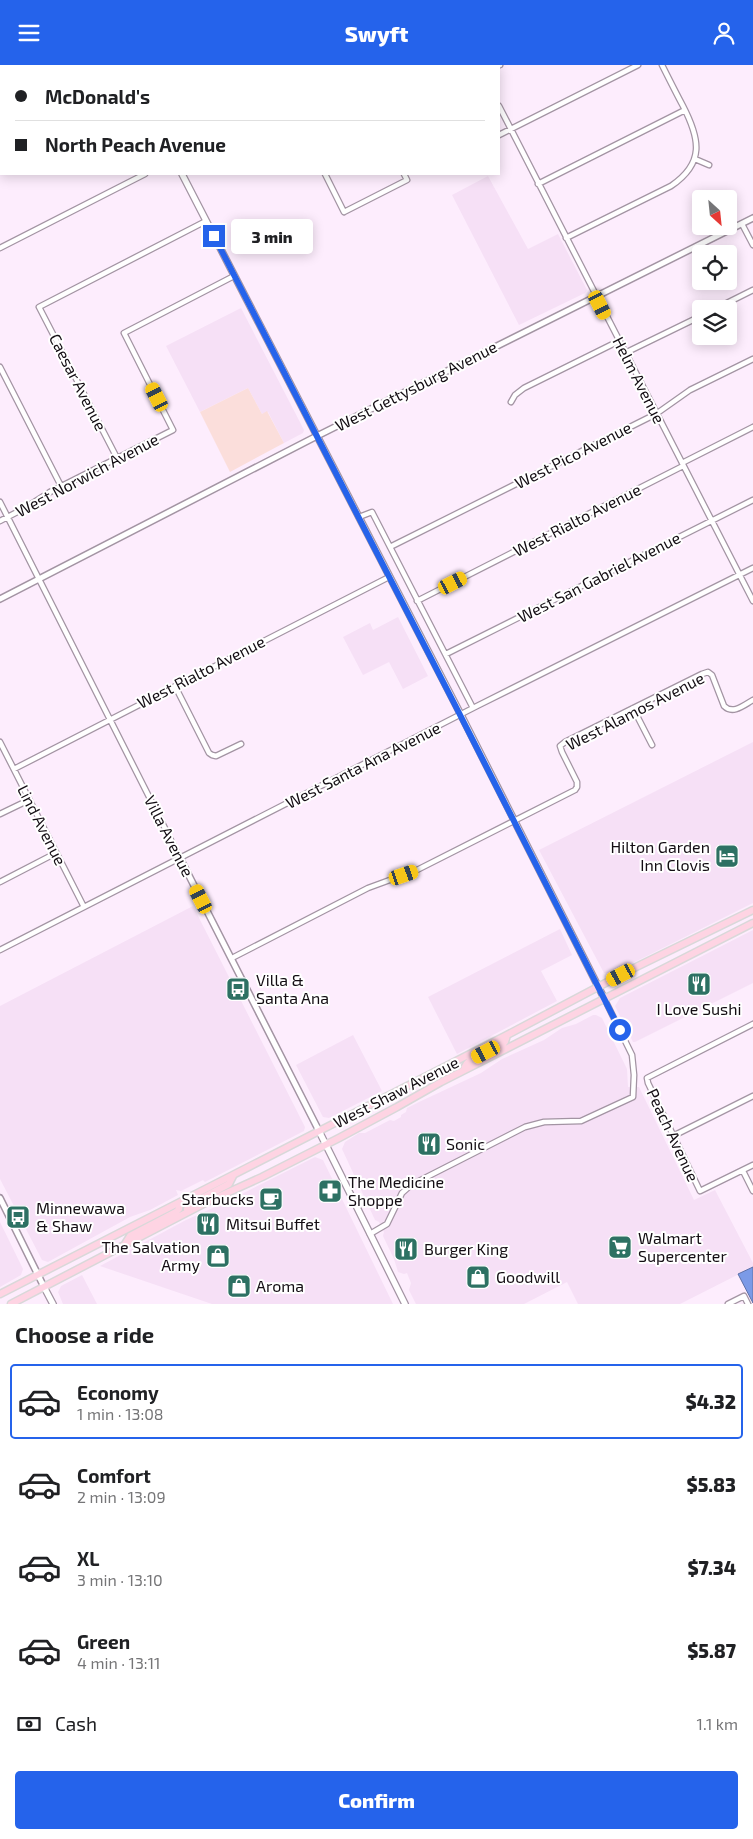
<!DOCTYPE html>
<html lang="en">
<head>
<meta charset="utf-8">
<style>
  body { margin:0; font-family:"Exo 2",sans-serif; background:#f2f2f2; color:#202124; height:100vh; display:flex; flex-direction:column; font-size:19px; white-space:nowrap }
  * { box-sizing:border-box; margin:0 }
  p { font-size:16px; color:#757577 }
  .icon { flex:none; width:28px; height:28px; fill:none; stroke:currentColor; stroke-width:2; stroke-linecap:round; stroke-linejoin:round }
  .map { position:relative; height:1239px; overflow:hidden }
  .sheet { display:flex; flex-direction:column; background:#fff; flex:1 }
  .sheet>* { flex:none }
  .banner { position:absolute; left:0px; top:0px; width:500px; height:110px; box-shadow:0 2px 12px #0003; display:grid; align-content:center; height:110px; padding:0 15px; background:#fff }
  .needle { width:32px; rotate:153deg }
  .tools { position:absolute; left:692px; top:125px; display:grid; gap:10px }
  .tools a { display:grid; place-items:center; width:45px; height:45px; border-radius:5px; background:#fff; box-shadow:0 2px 12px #0003; font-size:25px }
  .end { position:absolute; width:22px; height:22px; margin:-11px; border:6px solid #2563eb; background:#fff; box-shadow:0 0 0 2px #fff }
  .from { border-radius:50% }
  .bubble { position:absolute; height:35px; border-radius:5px; background:#fff; box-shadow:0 2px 12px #0003; font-size:16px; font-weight:800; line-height:35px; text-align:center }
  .car { position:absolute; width:15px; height:30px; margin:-15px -8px; border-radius:6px; box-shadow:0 0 4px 1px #0007; background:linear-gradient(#f5c518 24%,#345 0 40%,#f5c518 0 76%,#345 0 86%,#f5c518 0) }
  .banner b { display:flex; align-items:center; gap:18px; height:48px; font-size:19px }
  .banner b+b { border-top:1px solid #e0e0e0 }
  .banner i { width:12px; height:12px; background:#202124 }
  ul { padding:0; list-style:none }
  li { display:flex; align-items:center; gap:15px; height:75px; margin:0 10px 8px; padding:0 5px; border:2px solid transparent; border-radius:5px }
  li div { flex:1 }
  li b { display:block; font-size:19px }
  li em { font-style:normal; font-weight:800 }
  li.selected { border-color:#2563eb }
  li>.icon { width:45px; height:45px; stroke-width:1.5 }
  h2 { padding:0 15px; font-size:22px; line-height:60px }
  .pay { display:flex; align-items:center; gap:12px; height:55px; padding:0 15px; font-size:19px }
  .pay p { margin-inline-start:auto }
  .cta { display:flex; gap:10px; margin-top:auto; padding:10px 15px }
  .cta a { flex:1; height:58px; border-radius:5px; background:#2563eb; color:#fff; font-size:20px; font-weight:800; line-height:58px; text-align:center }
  header { display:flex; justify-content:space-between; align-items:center; height:65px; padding:0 15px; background:#2563eb; color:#fff; font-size:22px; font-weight:800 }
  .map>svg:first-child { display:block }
  .built { fill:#f6e0f6 }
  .green { fill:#fbdedb }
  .water { fill:#7b9ae7; stroke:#5c70a7 }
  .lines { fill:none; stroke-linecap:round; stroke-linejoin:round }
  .minor-casing { stroke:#a394a3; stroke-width:7 }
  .tertiary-casing { stroke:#a394a3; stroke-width:8 }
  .secondary-casing { stroke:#a394a3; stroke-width:8 }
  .primary-casing { stroke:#d9d8d9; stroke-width:9 }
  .minor { stroke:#fff; stroke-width:4.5 }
  .tertiary { stroke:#fff; stroke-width:5 }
  .secondary { stroke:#fff; stroke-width:5.5 }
  .primary { stroke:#fed4e3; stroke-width:6 }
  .route { stroke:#2563eb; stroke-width:6 }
  .labels { text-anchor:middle; stroke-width:4; stroke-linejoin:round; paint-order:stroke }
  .street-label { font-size:16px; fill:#130d13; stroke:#fff }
  .poi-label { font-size:16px; fill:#130d13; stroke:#fff; text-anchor:start }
</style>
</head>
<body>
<header><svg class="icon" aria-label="menu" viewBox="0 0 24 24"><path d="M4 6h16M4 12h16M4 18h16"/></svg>Swyft<svg class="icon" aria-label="person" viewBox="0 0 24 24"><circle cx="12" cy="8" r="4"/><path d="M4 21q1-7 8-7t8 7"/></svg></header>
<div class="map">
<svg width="753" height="1239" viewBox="0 0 753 1239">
  <rect width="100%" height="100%" fill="#fdedfd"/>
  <path class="built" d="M488,111L528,184L558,169L587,225L585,228L519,260L452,130Z
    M241,243L304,365L303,368L284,378L268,347L262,349L248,323L200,347L166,281Z
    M398,552L428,611L403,624L389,597L363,610L343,572L370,558L373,565Z
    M753,677V838L611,909L604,908L539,785Z
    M193,841L305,1062L304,1066L205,1117L203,1115L181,1126L176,1125L178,1130L150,1145L130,1152L48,1197L42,1195L0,1114V941Z
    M560,864L572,890L541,906L557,936L457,989L428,932Z
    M753,865V918L635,977H633L615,941L620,933Z
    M593,950H596L602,953L627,1004L628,1022H639L694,1135L715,1125L753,1198V1202L680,1239H578L567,1217L524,1239H416L409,1225L411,1218L407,1208L404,1209L398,1207L394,1194L383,1171L384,1167L379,1157L375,1155L342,1084L345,1077L359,1068H365L390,1055L394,1056L401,1052V1050L406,1047L407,1043L419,1037L481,1008L502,994L544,975L562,963L576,959Z
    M353,970L382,1026L329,1053L323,1052L296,1000Z
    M315,1092L323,1095L393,1239H212L100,1201L186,1155L224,1138Z
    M0,1157L23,1204L21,1210L0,1222Z
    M82,1210L97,1239H63L58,1227L61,1221Z"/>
  <path class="green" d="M248,323L262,349L267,346L284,378L230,407L200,347Z"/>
  <path class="water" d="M753,1202V1238L738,1209Z"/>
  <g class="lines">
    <g class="minor-casing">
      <path id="minor" d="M21,0L22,1
        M327,0L328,1
        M477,0L478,1
        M64,1L66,0
        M359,1L361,0
        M497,1L500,0
        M0,34H1
        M499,41L753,536
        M499,70L638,0
        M695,94L709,100
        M0,105L1,104
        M325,109L344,147L407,115L404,109
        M538,119L685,45
        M742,159L753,180
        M566,173L671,121C705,98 700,74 683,41C676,28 669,14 662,0
        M0,183L145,109
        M715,244L753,225
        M625,288L701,251
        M0,302L61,421
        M511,337L515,330L524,323L619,276
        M117,393L39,242L206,156
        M682,398L753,362
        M0,437L180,793
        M359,452L372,447L473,643
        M0,456L25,443L50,427L173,365L124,268L234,211
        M390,482L656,349L690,325L753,294
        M417,536L683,401
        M446,589L753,435
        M175,621L209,688L212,690L216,691L241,679
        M633,643L652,680
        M0,677L84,842
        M14,704L389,512
        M0,749L29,735
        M0,817L56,788
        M0,885L477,641L753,503
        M232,893L368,823L417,805L575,725L577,722V717L562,687L560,681L565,677L702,609L708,607L712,610L724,641C733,650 744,640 753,635
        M753,959L647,1013L648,1018L700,1126L753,1100
        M673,1071L753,1031
        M743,1106L753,1126
        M370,1169L387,1159L402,1128L411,1120L525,1062L544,1057L581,1056L633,1032L634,1010L632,990L605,935
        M728,1239L744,1231L748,1239"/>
    </g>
    <g class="tertiary-casing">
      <path id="tertiary" d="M0,534L317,371L753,153
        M180,793L319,1066
        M0,1133L44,1222"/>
    </g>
    <g class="secondary-casing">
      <path id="secondary" d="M126,0L127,1
        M182,109L461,650L605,935
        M319,1066L405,1239
        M44,1222L53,1239"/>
    </g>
    <g class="primary-casing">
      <path id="primary" d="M464,1005C466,989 495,988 504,978C506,976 506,973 507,970
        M188,1147L187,1144L189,1140L229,1119L233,1111
        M125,1179L130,1171L176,1147L179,1144L180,1138
        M0,1229L507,970L632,904L753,845
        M11,1239L209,1136L262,1112L339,1073L397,1042L441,1017L753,858"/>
    </g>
    <use href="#minor" class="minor"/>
    <use href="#tertiary" class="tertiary"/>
    <use href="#secondary" class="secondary"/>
    <use href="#primary" class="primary"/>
  </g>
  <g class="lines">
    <path class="route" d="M214,171L454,638L620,965"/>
  </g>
  <defs>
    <g id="hotel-square" transform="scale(1.25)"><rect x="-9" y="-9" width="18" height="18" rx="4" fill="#2d7163" stroke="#fff"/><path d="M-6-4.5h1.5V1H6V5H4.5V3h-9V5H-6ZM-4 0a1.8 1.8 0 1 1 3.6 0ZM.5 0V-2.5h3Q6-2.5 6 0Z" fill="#fff"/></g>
    <g id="restaurant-square" transform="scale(1.25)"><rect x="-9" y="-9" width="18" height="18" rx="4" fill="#2d7163" stroke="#fff"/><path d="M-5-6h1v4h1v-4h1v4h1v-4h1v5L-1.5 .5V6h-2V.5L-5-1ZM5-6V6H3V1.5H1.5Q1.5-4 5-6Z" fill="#fff"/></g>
    <g id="bus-square" transform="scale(1.25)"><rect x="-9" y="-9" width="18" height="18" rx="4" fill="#2d7163" stroke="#fff"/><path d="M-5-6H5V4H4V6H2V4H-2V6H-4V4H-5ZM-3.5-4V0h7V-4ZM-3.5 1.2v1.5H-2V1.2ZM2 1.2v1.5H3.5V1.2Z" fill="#fff"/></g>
    <g id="pharmacy-square" transform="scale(1.25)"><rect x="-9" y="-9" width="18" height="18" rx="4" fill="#2d7163" stroke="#fff"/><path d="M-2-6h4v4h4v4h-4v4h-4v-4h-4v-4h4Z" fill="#fff"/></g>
    <g id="cafe-square" transform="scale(1.25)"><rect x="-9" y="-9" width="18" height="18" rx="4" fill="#2d7163" stroke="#fff"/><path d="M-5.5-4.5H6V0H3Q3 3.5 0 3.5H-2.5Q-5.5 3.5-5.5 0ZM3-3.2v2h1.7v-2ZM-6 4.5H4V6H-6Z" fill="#fff"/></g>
    <g id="supermarket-square" transform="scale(1.25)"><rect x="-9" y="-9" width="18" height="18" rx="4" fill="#2d7163" stroke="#fff"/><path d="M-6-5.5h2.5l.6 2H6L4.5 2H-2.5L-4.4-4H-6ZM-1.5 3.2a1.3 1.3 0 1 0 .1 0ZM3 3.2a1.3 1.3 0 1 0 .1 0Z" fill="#fff"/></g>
    <g id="shop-square" transform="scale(1.25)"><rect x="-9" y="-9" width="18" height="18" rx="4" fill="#2d7163" stroke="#fff"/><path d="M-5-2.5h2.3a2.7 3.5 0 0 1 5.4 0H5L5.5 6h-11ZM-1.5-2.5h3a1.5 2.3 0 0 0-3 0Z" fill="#fff"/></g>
  </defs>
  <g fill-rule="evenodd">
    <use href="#hotel-square" x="727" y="791"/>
    <use href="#restaurant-square" x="699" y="919"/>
    <use href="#bus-square" x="238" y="924"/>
    <use href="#restaurant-square" x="429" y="1079"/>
    <use href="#pharmacy-square" x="330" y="1126"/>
    <use href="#cafe-square" x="271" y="1134"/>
    <use href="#bus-square" x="18" y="1152"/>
    <use href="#restaurant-square" x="208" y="1159"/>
    <use href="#supermarket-square" x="620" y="1182"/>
    <use href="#restaurant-square" x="406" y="1184"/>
    <use href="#shop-square" x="218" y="1191"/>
    <use href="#shop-square" x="478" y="1212"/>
    <use href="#shop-square" x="239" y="1221"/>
  </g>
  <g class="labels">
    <g class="street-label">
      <text transform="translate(639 315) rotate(63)" y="6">Helm Avenue</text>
      <text transform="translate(78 317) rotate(63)" y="6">Caesar Avenue</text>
      <text transform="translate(416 321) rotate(-27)" y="6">West Gettysburg Avenue</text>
      <text transform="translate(573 390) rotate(-27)" y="6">West Pico Avenue</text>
      <text transform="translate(87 410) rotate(-28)" y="6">West Norwich Avenue</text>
      <text transform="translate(577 455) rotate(-27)" y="6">West Rialto Avenue</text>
      <text transform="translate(599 512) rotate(-27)" y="6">West San Gabriel Avenue</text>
      <text transform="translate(201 607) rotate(-27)" y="6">West Rialto Avenue</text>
      <text transform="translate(635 646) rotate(-27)" y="6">West Alamos Avenue</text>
      <text transform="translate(363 700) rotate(-27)" y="6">West Santa Ana Avenue</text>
      <text transform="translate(42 760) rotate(63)" y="6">Lind Avenue</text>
      <text transform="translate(169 771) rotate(63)" y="6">Villa Avenue</text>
      <text transform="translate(396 1027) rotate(-27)" y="6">West Shaw Avenue</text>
      <text transform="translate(673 1070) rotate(65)" y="6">Peach Avenue</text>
    </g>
    <g class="poi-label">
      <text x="710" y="788" text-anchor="end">Hilton Garden<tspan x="710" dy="18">Inn Clovis</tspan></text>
      <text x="256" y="921">Villa &amp;<tspan x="256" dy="18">Santa Ana</tspan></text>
      <text x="699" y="950" text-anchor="middle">I Love Sushi</text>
      <text x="446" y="1085">Sonic</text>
      <text x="348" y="1123">The Medicine<tspan x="348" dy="18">Shoppe</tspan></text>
      <text x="254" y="1140" text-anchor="end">Starbucks</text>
      <text x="36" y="1149">Minnewawa<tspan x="36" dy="18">&amp; Shaw</tspan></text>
      <text x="226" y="1165">Mitsui Buffet</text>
      <text x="638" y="1179">Walmart<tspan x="638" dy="18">Supercenter</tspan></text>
      <text x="200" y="1188" text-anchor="end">The Salvation<tspan x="200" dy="18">Army</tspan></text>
      <text x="424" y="1190">Burger King</text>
      <text x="496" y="1218">Goodwill</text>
      <text x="256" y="1227">Aroma</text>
    </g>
  </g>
</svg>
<div class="tools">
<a><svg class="needle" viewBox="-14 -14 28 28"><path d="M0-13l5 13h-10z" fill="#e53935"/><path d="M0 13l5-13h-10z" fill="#757577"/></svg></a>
<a><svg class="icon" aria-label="locate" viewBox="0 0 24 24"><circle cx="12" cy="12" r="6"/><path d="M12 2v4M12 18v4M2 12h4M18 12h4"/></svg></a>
<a><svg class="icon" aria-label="layers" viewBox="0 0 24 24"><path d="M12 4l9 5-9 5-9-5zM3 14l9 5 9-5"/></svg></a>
</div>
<i class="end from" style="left:620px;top:965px"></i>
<i class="end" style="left:214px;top:171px"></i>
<div class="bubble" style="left:231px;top:154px;width:82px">3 min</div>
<i class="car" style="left:600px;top:240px;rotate:153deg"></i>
<i class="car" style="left:157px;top:332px;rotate:333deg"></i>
<i class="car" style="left:453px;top:518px;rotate:63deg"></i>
<i class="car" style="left:404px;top:810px;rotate:71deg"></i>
<i class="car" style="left:201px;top:834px;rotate:333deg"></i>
<i class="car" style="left:621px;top:910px;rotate:242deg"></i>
<i class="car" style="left:486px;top:987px;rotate:243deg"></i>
<div class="banner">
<b><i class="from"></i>McDonald's</b>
<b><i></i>North Peach Avenue</b>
</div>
</div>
<section class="sheet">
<h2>Choose a ride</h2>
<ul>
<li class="selected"><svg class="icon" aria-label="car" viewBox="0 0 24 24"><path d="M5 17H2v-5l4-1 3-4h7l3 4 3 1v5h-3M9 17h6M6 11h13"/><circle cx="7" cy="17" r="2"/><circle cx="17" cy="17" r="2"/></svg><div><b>Economy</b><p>1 min · 13:08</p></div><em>$4.32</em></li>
<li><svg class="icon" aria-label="car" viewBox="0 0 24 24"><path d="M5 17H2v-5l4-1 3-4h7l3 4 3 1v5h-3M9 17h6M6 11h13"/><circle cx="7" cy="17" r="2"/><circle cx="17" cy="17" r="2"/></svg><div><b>Comfort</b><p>2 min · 13:09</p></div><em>$5.83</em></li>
<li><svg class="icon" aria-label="car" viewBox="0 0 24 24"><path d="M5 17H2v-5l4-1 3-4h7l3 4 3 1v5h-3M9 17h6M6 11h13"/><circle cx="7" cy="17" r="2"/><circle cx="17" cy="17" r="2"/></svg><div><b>XL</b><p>3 min · 13:10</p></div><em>$7.34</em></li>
<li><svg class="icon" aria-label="car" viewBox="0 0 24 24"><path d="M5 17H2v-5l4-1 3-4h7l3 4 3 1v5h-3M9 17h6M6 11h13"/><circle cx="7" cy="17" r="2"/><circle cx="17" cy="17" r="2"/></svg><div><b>Green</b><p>4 min · 13:11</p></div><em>$5.87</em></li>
</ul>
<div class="pay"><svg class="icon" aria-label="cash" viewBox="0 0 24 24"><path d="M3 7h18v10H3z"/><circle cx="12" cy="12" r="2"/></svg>Cash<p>1.1 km</p></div>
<div class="cta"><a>Confirm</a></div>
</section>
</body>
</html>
